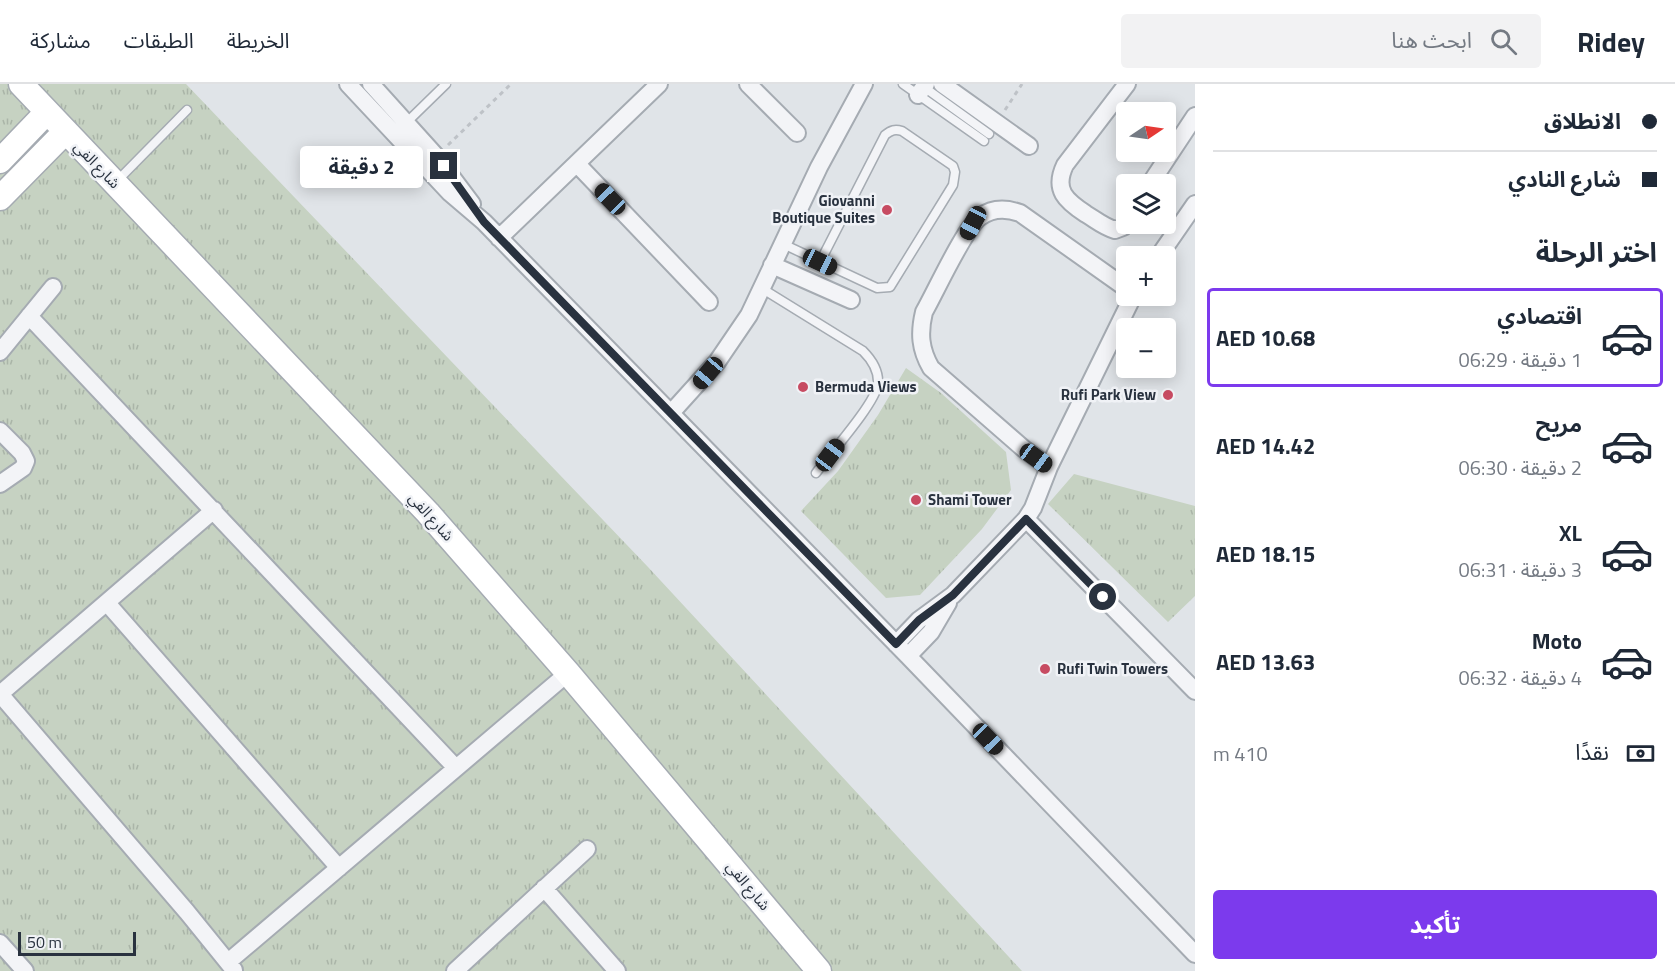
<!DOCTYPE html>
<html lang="ar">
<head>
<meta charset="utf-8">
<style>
  body { margin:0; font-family:"Titillium Web","Noto Sans Arabic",sans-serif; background:#f2f2f3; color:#1f2937; direction:rtl; height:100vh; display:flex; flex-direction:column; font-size:22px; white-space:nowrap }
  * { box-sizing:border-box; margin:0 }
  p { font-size:20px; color:#747a83 }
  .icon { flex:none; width:33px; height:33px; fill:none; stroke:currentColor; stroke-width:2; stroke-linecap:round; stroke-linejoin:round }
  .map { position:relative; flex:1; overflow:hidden; direction:ltr }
  .sheet { display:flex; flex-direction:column; background:#fff; width:480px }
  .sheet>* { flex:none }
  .guide { display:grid; align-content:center; height:132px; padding:0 18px; background:#fff }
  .needle { width:39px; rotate:77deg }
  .controls { position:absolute; left:1116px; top:18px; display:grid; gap:12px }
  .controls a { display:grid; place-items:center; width:60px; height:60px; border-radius:6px; background:#fff; box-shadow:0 3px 15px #0003; font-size:30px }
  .scale { position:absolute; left:18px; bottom:15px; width:118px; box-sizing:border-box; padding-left:6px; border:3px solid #29323f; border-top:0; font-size:16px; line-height:21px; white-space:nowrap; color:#29323f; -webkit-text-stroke:4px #f0f2f6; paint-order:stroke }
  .end { position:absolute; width:27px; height:27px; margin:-14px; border:8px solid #29323f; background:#fff; box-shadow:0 0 0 3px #fff }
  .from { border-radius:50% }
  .bubble { position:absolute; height:42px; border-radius:6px; background:#fff; box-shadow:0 3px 15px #0003; font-size:20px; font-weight:700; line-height:42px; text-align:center; direction:rtl }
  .car { position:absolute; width:18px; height:36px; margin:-18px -9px; border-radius:8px; box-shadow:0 0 4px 2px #0007; background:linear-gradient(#222 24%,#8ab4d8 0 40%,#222 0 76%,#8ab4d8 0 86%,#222 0) }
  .guide b { display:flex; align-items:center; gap:21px; height:57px; font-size:22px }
  .guide b+b { border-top:2px solid #e0e1e3 }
  .guide i { width:15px; height:15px; background:#1f2937 }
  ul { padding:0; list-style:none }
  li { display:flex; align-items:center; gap:18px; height:99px; margin:0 12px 9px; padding:0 6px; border:3px solid transparent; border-radius:6px }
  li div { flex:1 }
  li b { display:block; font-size:22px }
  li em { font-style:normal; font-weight:700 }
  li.on { border-color:#7c3aed }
  li>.icon { width:54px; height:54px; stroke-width:1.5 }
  h2 { padding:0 18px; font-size:27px; line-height:72px }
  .pay { display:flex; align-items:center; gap:15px; height:66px; padding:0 18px; font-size:22px }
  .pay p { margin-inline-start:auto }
  .cta { display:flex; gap:12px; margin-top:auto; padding:12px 18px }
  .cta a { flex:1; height:69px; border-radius:6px; background:#7c3aed; color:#fff; font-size:24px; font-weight:700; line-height:69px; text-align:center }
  header { display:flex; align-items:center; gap:36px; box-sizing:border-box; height:84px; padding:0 30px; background:#fff; border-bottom:2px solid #e0e1e3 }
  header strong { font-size:28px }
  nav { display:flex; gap:33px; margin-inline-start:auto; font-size:21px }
  .search { width:420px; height:54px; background:#f2f2f3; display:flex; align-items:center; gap:15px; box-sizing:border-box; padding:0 21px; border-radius:6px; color:#747a83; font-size:22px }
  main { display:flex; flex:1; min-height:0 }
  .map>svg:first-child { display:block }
  .grass { fill:url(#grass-tufts) }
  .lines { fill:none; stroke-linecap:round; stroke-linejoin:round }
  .lane-casing { stroke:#a5abb2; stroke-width:11 }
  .street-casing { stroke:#a5abb2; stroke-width:20 }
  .secondary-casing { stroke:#a5abb2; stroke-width:27 }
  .path { stroke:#bec2c7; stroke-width:3; stroke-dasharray:4.5 4.5; stroke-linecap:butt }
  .lane { stroke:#f3f4f7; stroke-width:8 }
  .street { stroke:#f3f4f7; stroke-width:16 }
  .secondary { stroke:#fff; stroke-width:24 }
  .route { stroke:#29323f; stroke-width:8 }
  .poi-dot { fill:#c74b62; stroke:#f0f2f6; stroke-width:2 }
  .labels { text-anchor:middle; stroke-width:5; stroke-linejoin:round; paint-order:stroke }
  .street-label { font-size:15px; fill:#29323f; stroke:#f0f2f6 }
  .poi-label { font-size:15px; font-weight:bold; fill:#29323f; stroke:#f0f2f6; text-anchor:start }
</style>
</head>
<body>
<header>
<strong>Ridey</strong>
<div class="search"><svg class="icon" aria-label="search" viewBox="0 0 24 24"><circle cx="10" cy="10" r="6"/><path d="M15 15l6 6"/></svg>ابحث هنا</div>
<nav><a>الخريطة</a><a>الطبقات</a><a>مشاركة</a></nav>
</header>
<main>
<section class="sheet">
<div class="guide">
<b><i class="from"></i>الانطلاق</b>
<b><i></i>شارع النادي</b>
</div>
<h2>اختر الرحلة</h2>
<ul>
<li class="on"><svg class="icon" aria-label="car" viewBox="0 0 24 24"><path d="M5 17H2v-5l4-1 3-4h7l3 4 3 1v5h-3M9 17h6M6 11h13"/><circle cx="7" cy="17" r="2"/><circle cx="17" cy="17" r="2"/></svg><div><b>اقتصادي</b><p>1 دقيقة · 06:29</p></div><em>AED 10.68</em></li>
<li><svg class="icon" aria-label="car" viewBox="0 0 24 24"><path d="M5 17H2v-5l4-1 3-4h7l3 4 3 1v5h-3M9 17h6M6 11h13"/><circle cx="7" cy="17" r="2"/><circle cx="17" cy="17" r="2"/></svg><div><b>مريح</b><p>2 دقيقة · 06:30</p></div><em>AED 14.42</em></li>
<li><svg class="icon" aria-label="car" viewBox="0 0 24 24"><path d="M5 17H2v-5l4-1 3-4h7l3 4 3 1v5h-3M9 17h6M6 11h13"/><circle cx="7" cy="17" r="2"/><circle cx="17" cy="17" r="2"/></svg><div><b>XL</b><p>3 دقيقة · 06:31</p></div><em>AED 18.15</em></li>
<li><svg class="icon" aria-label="car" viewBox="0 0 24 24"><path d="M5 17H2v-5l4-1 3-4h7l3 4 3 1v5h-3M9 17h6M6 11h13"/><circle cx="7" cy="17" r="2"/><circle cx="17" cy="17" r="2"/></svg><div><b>Moto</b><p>4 دقيقة · 06:32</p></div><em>AED 13.63</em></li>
</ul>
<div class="pay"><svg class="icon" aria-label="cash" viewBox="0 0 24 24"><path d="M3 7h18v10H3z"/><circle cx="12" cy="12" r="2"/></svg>نقدًا<p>410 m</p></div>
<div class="cta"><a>تأكيد</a></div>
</section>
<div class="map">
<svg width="1195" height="887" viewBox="0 0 1195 887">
  <defs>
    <pattern id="grass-tufts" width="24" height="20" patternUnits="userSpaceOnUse" patternTransform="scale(1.5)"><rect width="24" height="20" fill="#c6d2c2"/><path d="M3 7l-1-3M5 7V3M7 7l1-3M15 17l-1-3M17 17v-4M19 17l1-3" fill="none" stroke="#aab5a8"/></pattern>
  </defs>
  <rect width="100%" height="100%" fill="#e0e4e8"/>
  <path class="grass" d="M0,0H186L648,483L1022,887H0Z
    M906,284L941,309L1006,368L1011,406L982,445L920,511L886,514L801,427L838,387L878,331Z
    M1074,390L1195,422V512L1168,538L1048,420Z"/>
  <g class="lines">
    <g class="lane-casing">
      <path id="lane" d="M903,0L984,57
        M921,1L989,50
        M406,39L446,0
        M117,97L187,26
        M783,160L877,204L890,203L953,101L955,88L953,82L902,47C895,45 891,46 885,51L820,178
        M761,204L863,267C872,276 879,286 878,300C875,320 830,370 816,389"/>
    </g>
    <g class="street-casing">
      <path id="street" d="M348,0L450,109L484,138L908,572L1195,870
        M371,0L436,72L472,120
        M748,0L797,49
        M942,0L1029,62
        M918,11L926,0
        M577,80L709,218
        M1150,100L1195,32
        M1126,138L1123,143L1115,146C1104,143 1096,136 1086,130C1066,117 1053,106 1065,81L1127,0
        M499,154L659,0
        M1159,172L1195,120
        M772,181L851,216
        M29,232L456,684
        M0,268L53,203
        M671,329L717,278L749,231L819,83L864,0
        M0,347L22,369L26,377L23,384L0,400
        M1049,383L1024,365L931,284C920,265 919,249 924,228C935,209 965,143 980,133C992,124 1006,124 1020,129L1126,204
        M1026,435L1195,607
        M107,519L339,784
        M896,560L919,536L953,511L1026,435L1033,424L1049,383L1133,212
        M908,572L931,548L948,519
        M0,610L187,828L234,886
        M0,610L214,426
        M544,804L617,887
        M0,859L25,887
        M228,878L568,589
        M455,887L587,765"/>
    </g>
    <g class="secondary-casing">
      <path id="secondary" d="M21,0L428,429L568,589L819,887
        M0,77L47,28
        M0,114L65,48"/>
    </g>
    <path class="path" d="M1005,26L1022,0
      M448,61L511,0"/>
    <use href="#lane" class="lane"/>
    <use href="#street" class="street"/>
    <use href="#secondary" class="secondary"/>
  </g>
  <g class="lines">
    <path class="route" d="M444,82L484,138L896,560L919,536L953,511L1026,435L1103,513"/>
  </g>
  <g class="poi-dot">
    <circle cx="887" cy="126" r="6"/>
    <circle cx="803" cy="303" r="6"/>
    <circle cx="1168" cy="311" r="6"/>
    <circle cx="916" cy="416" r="6"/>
    <circle cx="1045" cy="585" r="6"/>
  </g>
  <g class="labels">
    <g class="street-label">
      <text transform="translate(97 81) rotate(46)" y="5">شارع الفي</text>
      <text transform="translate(431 433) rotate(48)" y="5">شارع الفي</text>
      <text transform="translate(748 802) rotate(50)" y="5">شارع الفي</text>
    </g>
    <g class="poi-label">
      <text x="875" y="122" text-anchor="end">Giovanni<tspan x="875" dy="17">Boutique Suites</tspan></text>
      <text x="815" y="308">Bermuda Views</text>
      <text x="1156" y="316" text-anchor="end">Rufi Park View</text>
      <text x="928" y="421">Shami Tower</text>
      <text x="1057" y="590">Rufi Twin Towers</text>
    </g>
  </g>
</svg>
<div class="controls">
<a><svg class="needle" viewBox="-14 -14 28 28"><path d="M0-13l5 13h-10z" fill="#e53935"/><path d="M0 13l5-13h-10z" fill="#747a83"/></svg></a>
<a><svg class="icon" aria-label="layers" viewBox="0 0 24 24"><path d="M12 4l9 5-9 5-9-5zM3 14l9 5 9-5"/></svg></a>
<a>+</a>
<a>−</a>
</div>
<div class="scale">50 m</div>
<i class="end from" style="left:1103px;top:513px"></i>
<i class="end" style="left:444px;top:82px"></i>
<div class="bubble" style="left:300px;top:62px;width:123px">2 دقيقة</div>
<i class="car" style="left:610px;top:115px;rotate:316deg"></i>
<i class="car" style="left:973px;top:139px;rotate:208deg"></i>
<i class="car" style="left:820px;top:178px;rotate:115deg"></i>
<i class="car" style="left:708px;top:289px;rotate:220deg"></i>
<i class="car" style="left:830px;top:371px;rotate:37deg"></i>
<i class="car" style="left:1036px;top:374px;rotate:126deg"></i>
<i class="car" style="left:988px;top:655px;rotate:136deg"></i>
</div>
</main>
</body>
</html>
